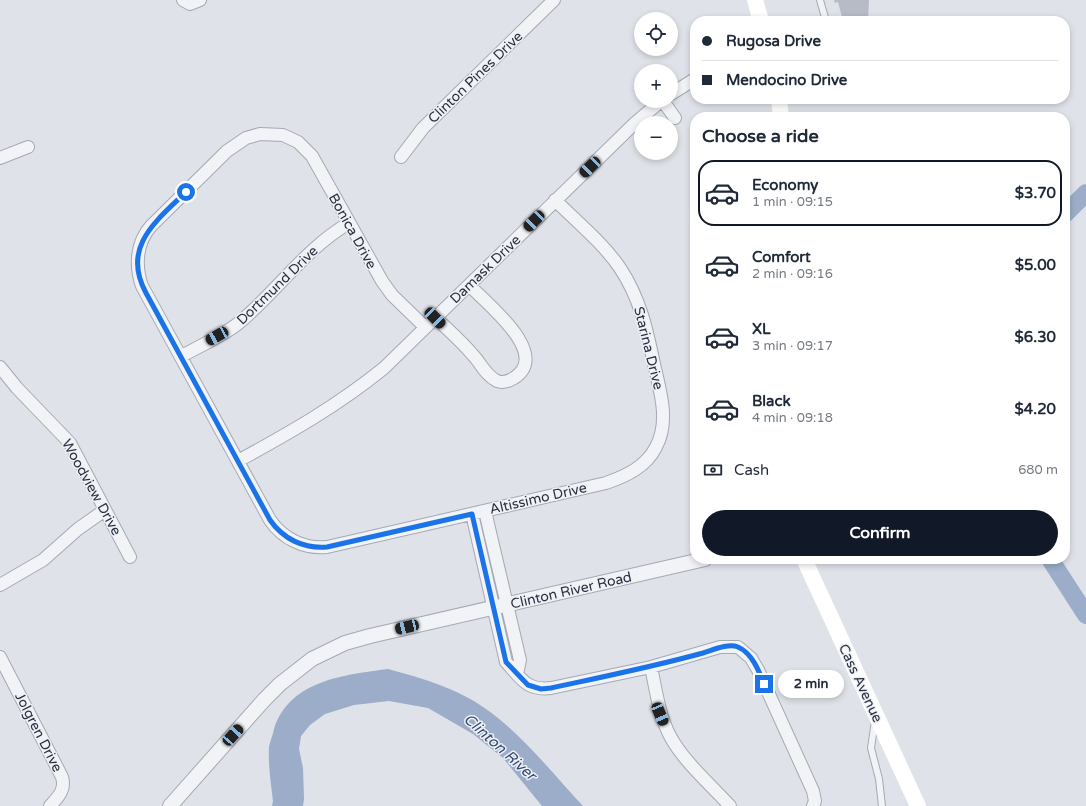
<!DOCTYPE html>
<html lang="en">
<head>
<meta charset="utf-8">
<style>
  body { margin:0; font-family:"Varela Round",sans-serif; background:#f2f2f3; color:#1f2937; height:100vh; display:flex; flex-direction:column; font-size:15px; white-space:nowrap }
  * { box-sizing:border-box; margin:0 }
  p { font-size:13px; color:#747a83 }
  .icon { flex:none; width:22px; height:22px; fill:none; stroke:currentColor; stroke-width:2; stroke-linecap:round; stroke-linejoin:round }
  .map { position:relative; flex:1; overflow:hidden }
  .sheet { position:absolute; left:690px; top:112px; width:380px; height:452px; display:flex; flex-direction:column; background:#fff; border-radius:16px; box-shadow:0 2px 6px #0003 }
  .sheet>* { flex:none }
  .banner { position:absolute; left:690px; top:16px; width:380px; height:88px; border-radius:16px; box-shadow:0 2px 6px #0003; display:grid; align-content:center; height:88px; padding:0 12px; background:#fff }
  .fabs { position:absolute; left:634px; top:12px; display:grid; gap:8px }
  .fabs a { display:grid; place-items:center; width:44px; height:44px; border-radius:50%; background:#fff; box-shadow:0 2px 6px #0003; font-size:20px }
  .end { position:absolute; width:18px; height:18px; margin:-9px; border:5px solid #1a73e8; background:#fff; box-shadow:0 0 0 2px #fff }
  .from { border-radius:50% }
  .bubble { position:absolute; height:28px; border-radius:14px; background:#fff; box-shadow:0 2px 6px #0003; font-size:13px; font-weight:700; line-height:28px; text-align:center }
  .car { position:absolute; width:12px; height:24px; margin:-12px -6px; border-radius:5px; box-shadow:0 0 3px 1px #0007; background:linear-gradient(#222 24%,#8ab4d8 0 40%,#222 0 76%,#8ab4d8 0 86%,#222 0) }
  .banner b { display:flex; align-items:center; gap:14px; height:38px; font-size:15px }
  .banner b+b { border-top:1px solid #e0e1e3 }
  .banner i { width:10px; height:10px; background:#1f2937 }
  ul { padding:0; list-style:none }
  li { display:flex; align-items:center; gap:12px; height:66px; margin:0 8px 6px; padding:0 4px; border:2px solid transparent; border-radius:16px }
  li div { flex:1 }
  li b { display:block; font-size:15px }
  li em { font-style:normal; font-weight:700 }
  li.active { border-color:#111827 }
  li>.icon { width:36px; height:36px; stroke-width:1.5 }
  h2 { padding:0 12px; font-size:18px; line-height:48px }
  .pay { display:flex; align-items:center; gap:10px; height:44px; padding:0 12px; font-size:15px }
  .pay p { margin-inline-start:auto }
  .cta { display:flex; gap:8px; margin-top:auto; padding:8px 12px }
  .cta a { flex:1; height:46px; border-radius:24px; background:#111827; color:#fff; font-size:16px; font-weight:700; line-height:46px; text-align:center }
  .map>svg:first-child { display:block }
  .water { fill:#9badc8 }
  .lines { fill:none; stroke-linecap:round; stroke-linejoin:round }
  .river { stroke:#9badc8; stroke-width:18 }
  .building { fill:#b6bbc5 }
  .service-casing { stroke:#a4a9b2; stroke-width:8 }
  .minor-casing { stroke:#a4a9b2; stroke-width:14 }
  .tertiary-casing { stroke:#a4a9b2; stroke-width:16 }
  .service { stroke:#f2f3f6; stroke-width:6 }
  .minor { stroke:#f2f3f6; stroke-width:12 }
  .tertiary { stroke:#f2f3f6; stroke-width:14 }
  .secondary { stroke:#fff; stroke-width:16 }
  .route { stroke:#1a73e8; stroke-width:5 }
  .labels { text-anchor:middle; stroke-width:3; stroke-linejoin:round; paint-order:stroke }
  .street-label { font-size:14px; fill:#282f3f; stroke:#eff1f6 }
  .water-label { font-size:15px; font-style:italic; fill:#334a72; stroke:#eff1f6 }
</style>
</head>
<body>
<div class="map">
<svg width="1086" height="806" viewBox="0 0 1086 806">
  <rect width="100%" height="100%" fill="#dfe2e8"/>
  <path class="water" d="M388,669C421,678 457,688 486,709C523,735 552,773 583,806H542L503,758L473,734L428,708L389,701L354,705L325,714L310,725L301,736L299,749L303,768L304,799L303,806H272L273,801C271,784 268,765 269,747C270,741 273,735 274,729C290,680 344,675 388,669Z"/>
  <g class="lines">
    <path class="river" d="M1065,214L1086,193
      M1050,559L1086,615"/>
  </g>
  <path class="building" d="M834,0H869L868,21H843L838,2L835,3Z"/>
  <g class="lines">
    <g class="service-casing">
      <path id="service" d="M820,0L826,21
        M875,721L871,748L879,779L882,806"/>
    </g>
    <g class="minor-casing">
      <path id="minor" d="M183,0L190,4L200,0
        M671,94L695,79
        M663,101L675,118
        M401,157L423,128L554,0
        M0,158L28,147
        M435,317C448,330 461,341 472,354C481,363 485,375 497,381C502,383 509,381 514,378C552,354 486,303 469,285
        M425,327L392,295L382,281L312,156L298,142L283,135L260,134L246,138L227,151L151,226C136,243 135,266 142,286L270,520C283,539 304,549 327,547L606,483C626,476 646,467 656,447C670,421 660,391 654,364C647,330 640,298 620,268C603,243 577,222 555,200
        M182,356C201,345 223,336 240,322C278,290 306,248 349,223
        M0,367L17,388L70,443L130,557
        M238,461C291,432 337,406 384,368L635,123L661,101
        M485,511L520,660L517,674
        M472,514L506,662C521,678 526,691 551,688L651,667L720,647H738L751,658L758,670L813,791L815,801L813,806
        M0,585L43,560L78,529L105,510
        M0,657L62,777C66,790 58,797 50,806
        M651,667C656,690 659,715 670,736C684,762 710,784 730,806"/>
    </g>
    <g class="tertiary-casing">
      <path id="tertiary" d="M170,806L264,700L280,684L312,659L345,643L370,636L705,559"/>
    </g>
    <use href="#service" class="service"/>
    <use href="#minor" class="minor"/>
    <use href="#tertiary" class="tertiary"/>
    <path class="secondary" d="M755,0L761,21
      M779,99L781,117
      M804,559L918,806"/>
  </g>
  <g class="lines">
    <path class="route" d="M186,192C156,221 121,247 146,293L270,520C283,539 304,549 327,547L472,514L506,662L528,685L541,689L551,688C602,677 652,667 703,653C713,650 728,643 738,647C752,653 759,671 764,684"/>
  </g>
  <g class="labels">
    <g class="street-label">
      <text transform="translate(475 77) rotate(-44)" y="5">Clinton Pines Drive</text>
      <text transform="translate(353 231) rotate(61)" y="5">Bonica Drive</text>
      <text transform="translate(485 269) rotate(-44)" y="5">Damask Drive</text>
      <text transform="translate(277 285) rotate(-44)" y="5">Dortmund Drive</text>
      <text transform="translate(649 348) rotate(76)" y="5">Starina Drive</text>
      <text transform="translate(92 487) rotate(61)" y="5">Woodview Drive</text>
      <text transform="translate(538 498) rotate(-13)" y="5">Altissimo Drive</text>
      <text transform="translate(571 590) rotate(-13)" y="5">Clinton River Road</text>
      <text transform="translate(861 683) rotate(65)" y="5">Cass Avenue</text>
      <text transform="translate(39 732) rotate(63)" y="5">Jolgren Drive</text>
    </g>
    <g class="water-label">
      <text transform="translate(500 747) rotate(42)" y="5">Clinton River</text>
    </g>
  </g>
</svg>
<div class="fabs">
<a><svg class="icon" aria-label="locate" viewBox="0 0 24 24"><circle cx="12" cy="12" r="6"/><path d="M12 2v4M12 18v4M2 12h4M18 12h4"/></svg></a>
<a>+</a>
<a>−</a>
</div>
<i class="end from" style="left:186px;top:192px"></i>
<i class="end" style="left:764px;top:684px"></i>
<div class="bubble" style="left:778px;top:670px;width:66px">2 min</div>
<i class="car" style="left:590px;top:167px;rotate:226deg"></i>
<i class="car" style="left:534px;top:221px;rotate:225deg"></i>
<i class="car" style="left:435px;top:318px;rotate:135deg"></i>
<i class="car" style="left:217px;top:336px;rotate:241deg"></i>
<i class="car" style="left:407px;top:627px;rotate:257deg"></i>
<i class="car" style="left:660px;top:714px;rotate:157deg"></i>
<i class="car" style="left:233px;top:735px;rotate:42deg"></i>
<div class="banner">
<b><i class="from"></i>Rugosa Drive</b>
<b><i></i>Mendocino Drive</b>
</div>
<section class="sheet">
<h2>Choose a ride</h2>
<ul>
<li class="active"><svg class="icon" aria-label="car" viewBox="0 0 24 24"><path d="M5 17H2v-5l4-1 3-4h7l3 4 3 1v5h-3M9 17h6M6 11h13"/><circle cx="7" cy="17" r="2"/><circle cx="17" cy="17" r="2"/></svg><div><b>Economy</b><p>1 min · 09:15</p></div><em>$3.70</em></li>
<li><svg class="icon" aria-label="car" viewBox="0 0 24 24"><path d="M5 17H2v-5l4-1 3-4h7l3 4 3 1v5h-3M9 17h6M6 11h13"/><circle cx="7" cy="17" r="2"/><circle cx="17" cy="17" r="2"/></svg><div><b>Comfort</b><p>2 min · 09:16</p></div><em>$5.00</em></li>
<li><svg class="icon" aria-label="car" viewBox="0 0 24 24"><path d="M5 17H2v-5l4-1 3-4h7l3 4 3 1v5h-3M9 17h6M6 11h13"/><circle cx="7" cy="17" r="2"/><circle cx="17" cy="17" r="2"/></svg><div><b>XL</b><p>3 min · 09:17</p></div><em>$6.30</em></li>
<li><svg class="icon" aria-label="car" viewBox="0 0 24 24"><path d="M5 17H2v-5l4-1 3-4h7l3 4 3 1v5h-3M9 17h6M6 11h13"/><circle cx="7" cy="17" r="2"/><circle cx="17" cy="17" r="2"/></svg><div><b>Black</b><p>4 min · 09:18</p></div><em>$4.20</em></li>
</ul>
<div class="pay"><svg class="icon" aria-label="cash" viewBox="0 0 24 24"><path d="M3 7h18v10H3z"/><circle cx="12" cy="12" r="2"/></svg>Cash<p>680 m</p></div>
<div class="cta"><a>Confirm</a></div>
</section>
</div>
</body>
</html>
